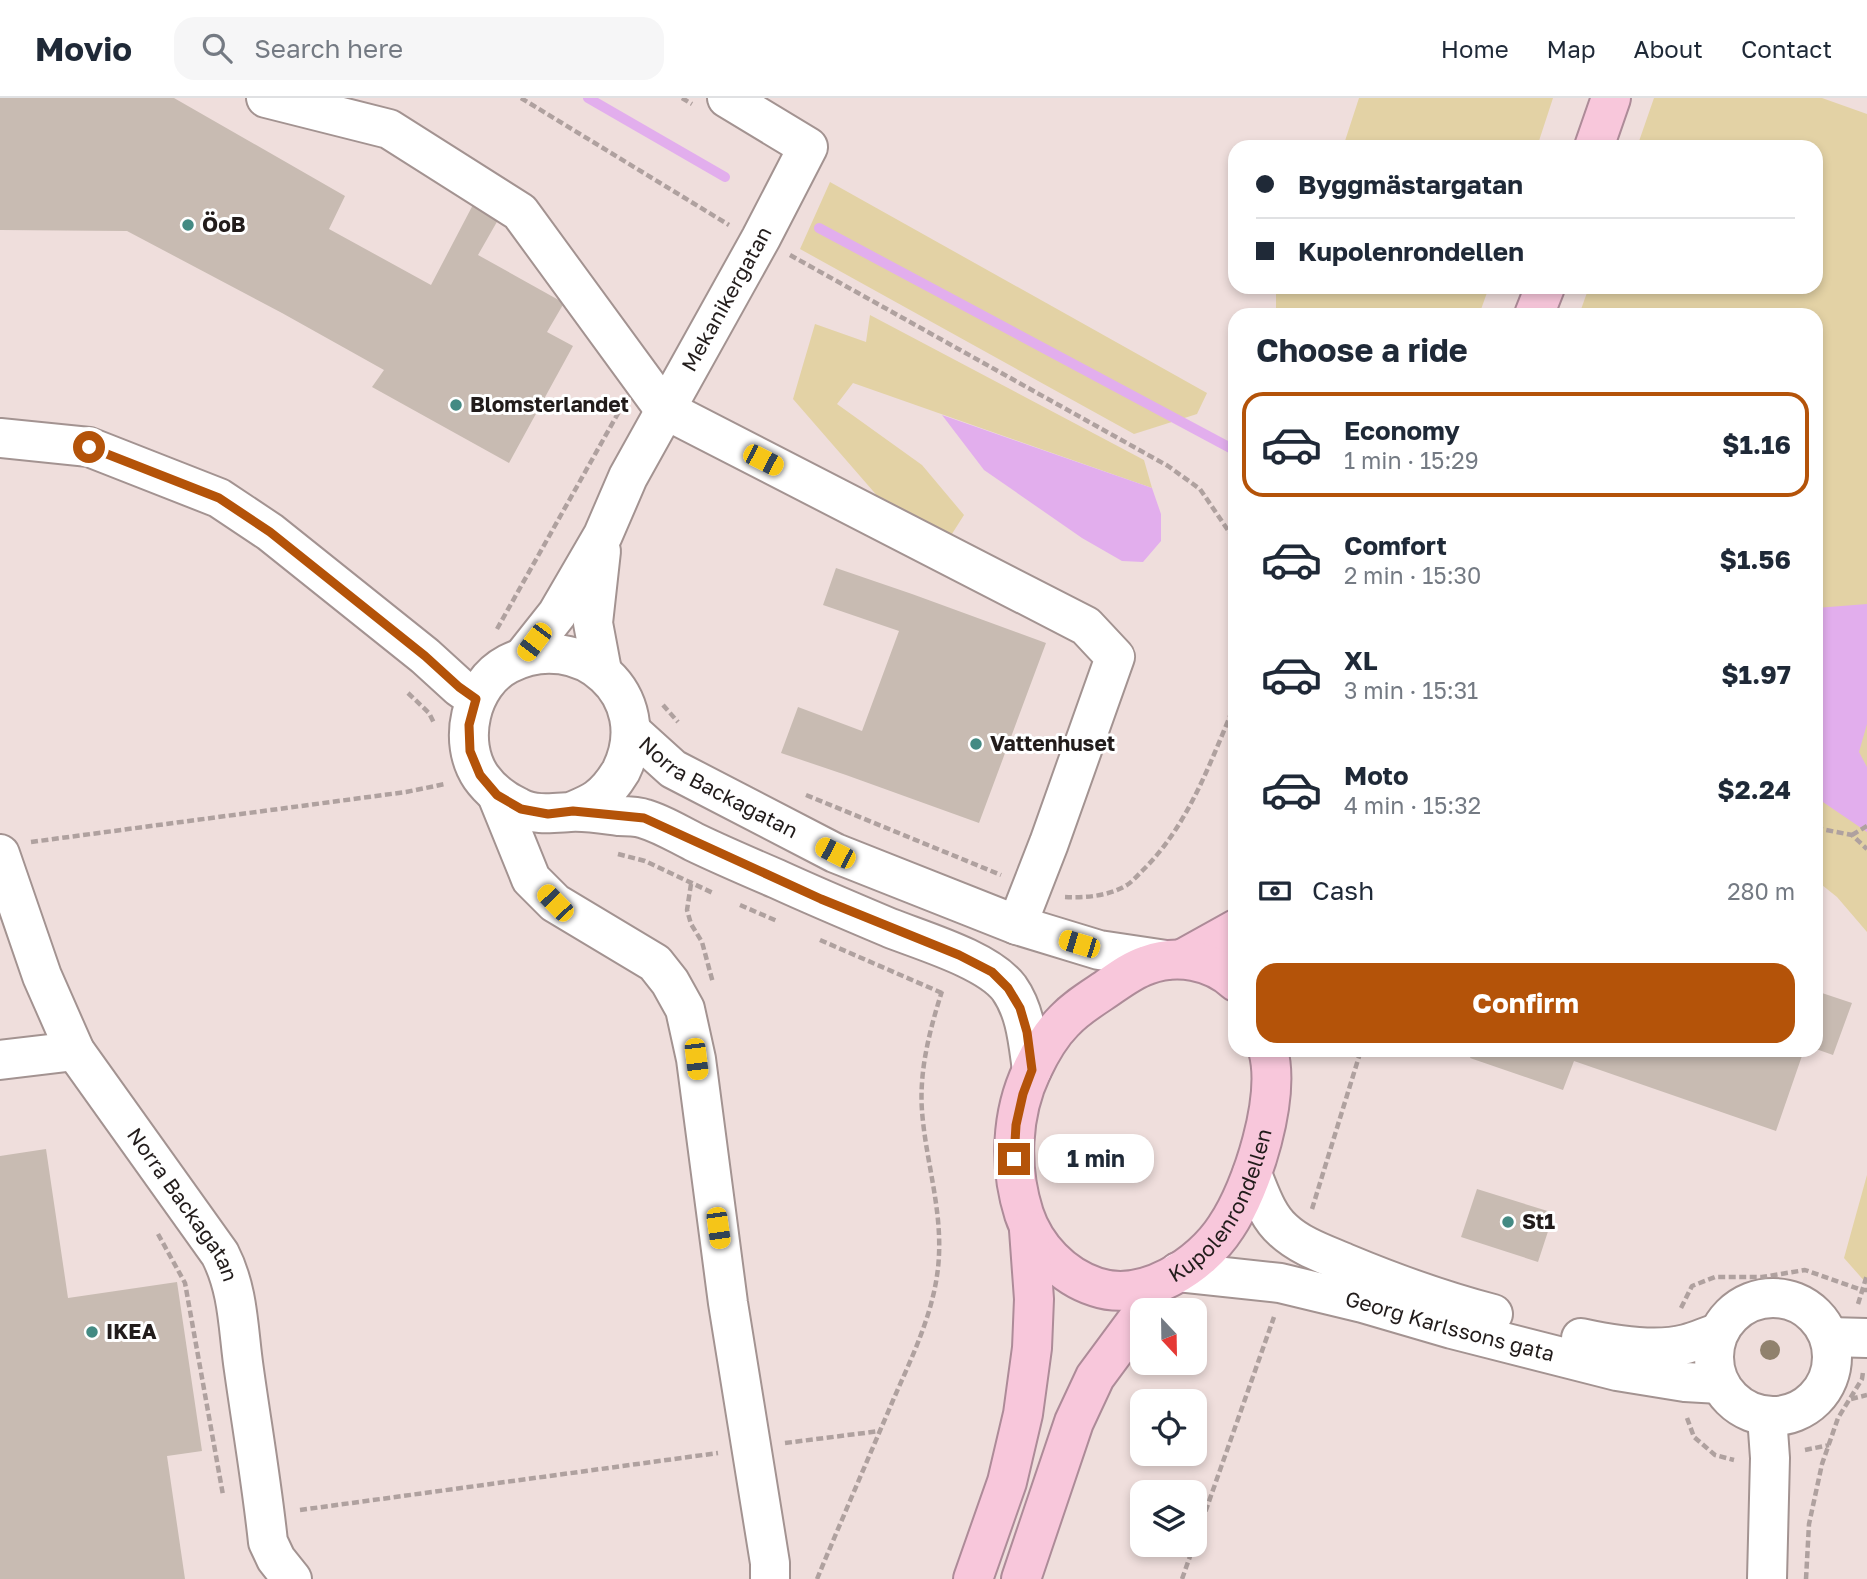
<!DOCTYPE html>
<html lang="en">
<head>
<meta charset="utf-8">
<style>
  body { margin:0; font-family:"Golos Text",sans-serif; background:#f6f6f7; color:#1f2937; height:100vh; display:flex; flex-direction:column; font-size:26px; white-space:nowrap }
  * { box-sizing:border-box; margin:0 }
  p { font-size:23px; color:#747a83 }
  .icon { flex:none; width:38px; height:38px; fill:none; stroke:currentColor; stroke-width:2; stroke-linecap:round; stroke-linejoin:round }
  .map { position:relative; flex:1; overflow:hidden }
  .details { position:absolute; left:1228px; top:210px; width:595px; height:749px; display:flex; flex-direction:column; background:#fff; border-radius:21px; box-shadow:0 4px 10px #0003 }
  .details>* { flex:none }
  .banner { position:absolute; left:1228px; top:42px; width:595px; height:154px; border-radius:21px; box-shadow:0 4px 10px #0003; display:grid; align-content:center; height:154px; padding:0 28px; background:#fff }
  .needle { width:46px; rotate:158deg }
  .buttons { position:absolute; left:1130px; top:1200px; display:grid; gap:14px }
  .buttons a { display:grid; place-items:center; width:77px; height:77px; border-radius:14px; background:#fff; box-shadow:0 4px 10px #0003; font-size:35px }
  .end { position:absolute; width:32px; height:32px; margin:-16px; border:9px solid #b45309; background:#fff; box-shadow:0 0 0 4px #fff }
  .from { border-radius:50% }
  .bubble { position:absolute; height:49px; border-radius:21px; background:#fff; box-shadow:0 4px 10px #0003; font-size:23px; font-weight:700; line-height:49px; text-align:center }
  .car { position:absolute; width:21px; height:42px; margin:-21px -10px; border-radius:9px; box-shadow:0 0 5px 2px #0007; background:linear-gradient(#f5c518 24%,#345 0 40%,#f5c518 0 76%,#345 0 86%,#f5c518 0) }
  .banner b { display:flex; align-items:center; gap:24px; height:66px; font-size:26px }
  .banner b+b { border-top:2px solid #e0e1e3 }
  .banner i { width:18px; height:18px; background:#1f2937 }
  ul { padding:0; list-style:none }
  li { display:flex; align-items:center; gap:21px; height:105px; margin:0 14px 10px; padding:0 14px; border:4px solid transparent; border-radius:21px }
  li div { flex:1 }
  li b { display:block; font-size:26px }
  li em { font-style:normal; font-weight:700 }
  li.current { border-color:#b45309 }
  li>.icon { width:63px; height:63px; stroke-width:1.5 }
  h2 { padding:0 28px; font-size:32px; line-height:84px }
  .pay { display:flex; align-items:center; gap:18px; height:77px; padding:0 28px; font-size:26px }
  .pay p { margin-inline-start:auto }
  .primary-button { display:flex; gap:14px; margin-top:auto; padding:14px 28px }
  .primary-button a { flex:1; height:80px; border-radius:21px; background:#b45309; color:#fff; font-size:28px; font-weight:700; line-height:80px; text-align:center }
  header { display:flex; align-items:center; gap:42px; box-sizing:border-box; height:98px; padding:0 35px; background:#fff; border-bottom:2px solid #e0e1e3 }
  header strong { font-size:33px }
  nav { display:flex; gap:38px; margin-inline-start:auto; font-size:24px }
  .search { width:490px; height:63px; background:#f6f6f7; display:flex; align-items:center; gap:18px; box-sizing:border-box; padding:0 24px; border-radius:21px; color:#747a83; font-size:26px }
  .map>svg:first-child { display:block }
  .green { fill:#e3d2a5 }
  .water { fill:#e2aeed }
  .lines { fill:none; stroke-linecap:round; stroke-linejoin:round }
  .stream { stroke:#e2aeed; stroke-width:10 }
  .building { fill:#c8bbb2 }
  .minor-casing { stroke:#a39391; stroke-width:42 }
  .highway-casing { stroke:#ad8b98; stroke-width:42 }
  .path { stroke:#afa19f; stroke-width:4.5; stroke-dasharray:7 3.5; stroke-linecap:butt }
  .minor { stroke:#fff; stroke-width:38 }
  .highway { stroke:#f8c7db; stroke-width:38 }
  .tree { fill:#90816d }
  .route { stroke:#b45309; stroke-width:9 }
  .poi-dot { fill:#438a83; stroke:#fff; stroke-width:2.5 }
  .labels { text-anchor:middle; stroke-width:6; stroke-linejoin:round; paint-order:stroke }
  .poi-label { font-size:21px; font-weight:bold; fill:#221c1b; stroke:#fff; text-anchor:start }
  .street-label { font-size:21px; fill:#221c1b; stroke:#fff }
</style>
</head>
<body>
<header>
<strong>Movio</strong>
<div class="search"><svg class="icon" aria-label="search" viewBox="0 0 24 24"><circle cx="10" cy="10" r="6"/><path d="M15 15l6 6"/></svg>Search here</div>
<nav><a>Home</a><a>Map</a><a>About</a><a>Contact</a></nav>
</header>
<div class="map">
<svg width="1867" height="1481" viewBox="0 0 1867 1481">
  <rect width="100%" height="100%" fill="#efdedc"/>
  <path class="green" d="M1359,0H1553L1537,49H1343Z
    M1654,0H1822L1867,16V834L1837,799L1817,783L1816,217H1579L1589,189H1816V49H1637Z
    M830,84L1207,295L1197,316L1134,336L800,151Z
    M1276,189H1489L1479,217H1276Z
    M870,217L1144,362L1152,390L853,285L837,306L922,367L964,417L950,439L893,416L793,301L815,226L866,244Z
    M1867,1077V1186L1844,1160Z"/>
  <path class="water" d="M942,317L1152,390L1161,416V443L1143,464L1122,463L1082,440L984,372Z
    M1867,506V626L1859,654L1867,669V734L1817,700L1816,510Z"/>
  <g class="lines">
    <path class="stream" d="M588,0L725,79
      M819,130L1236,353"/>
  </g>
  <path class="building" d="M0,0H174L345,98L329,131L431,187L476,101L502,115L478,157L564,205L547,234L573,248L509,365L372,289L384,272L282,215L127,133L0,132Z
    M836,470L912,496L1046,545L979,725L846,677L781,655L798,609L862,633L899,533L823,507Z
    M1816,893L1852,905L1833,957L1816,951Z
    M1473,952H1804L1776,1033L1574,963L1563,992L1470,960Z
    M46,1051L68,1200L177,1184L202,1353L167,1358L185,1481H0V1058Z
    M1477,1091L1554,1115L1538,1164L1461,1139Z"/>
  <g class="lines">
    <g class="minor-casing">
      <g id="minor">
        <path d="M266,0L389,31L520,114L664,311L1086,528L1115,559L1049,745L1017,827"/>
        <path d="M0,340L89,349L219,400L270,434L425,558L459,589L476,601"/>
        <path d="M601,453L593,525L602,573"/>
        <path id="s1" d="M523,559L557,516L603,437L628,379L761,140L808,49L727,0"/>
        <path id="s2" d="M631,633L673,671L835,755L1017,827L1099,852L1166,862"/>
        <path d="M497,697L531,781L555,805L655,865L670,884L685,911L696,961L728,1205L770,1465V1481"/>
        <path d="M573,713C580,710 590,706 597,701C607,694 615,683 621,673C658,598 580,529 508,566C470,586 457,644 481,679C491,693 503,702 518,709C534,718 553,715 570,714C586,713 603,716 618,718C627,718 637,718 645,721C662,726 678,736 694,744C721,757 749,769 777,781C814,798 852,814 890,830C923,843 988,862 1009,890C1026,914 1028,944 1032,972"/>
        <path id="s3" d="M0,756L42,878L75,953L220,1156C239,1193 238,1232 244,1272C252,1329 262,1387 268,1444L276,1461L292,1481"/>
        <path d="M0,962L75,953"/>
        <path d="M1252,1076C1260,1095 1267,1118 1283,1132C1300,1148 1324,1156 1345,1165C1393,1185 1443,1203 1493,1216"/>
        <path id="s4" d="M1178,1174L1280,1185L1363,1205L1452,1231L1617,1273L1685,1284L1720,1286"/>
        <circle cx="1773" cy="1259" r="59"/>
        <path d="M1829,1239L1867,1240"/>
        <path d="M1581,1240C1613,1247 1655,1254 1686,1246C1697,1243 1708,1238 1718,1235"/>
        <path d="M1767,1481L1770,1360L1767,1318"/>
      </g>
    </g>
    <g class="highway-casing">
      <g id="highway">
        <path d="M1594,49L1611,0"/>
        <path d="M1534,217L1545,189"/>
        <path d="M1182,861L1236,831"/>
        <path id="s5" d="M1236,884C1212,862 1177,856 1147,867C1132,872 1119,882 1106,891C1091,901 1076,910 1064,923C1051,936 1040,955 1032,972C1011,1016 1009,1069 1024,1116C1035,1149 1062,1178 1096,1189C1143,1205 1201,1168 1226,1129C1253,1089 1281,999 1268,952"/>
        <path d="M973,1481L1007,1384L1023,1316L1032,1250L1034,1201L1029,1132"/>
        <path d="M1021,1481L1074,1324L1095,1279L1143,1214"/>
      </g>
    </g>
    <path class="path" d="M521,0L729,127
      M682,0L692,6
      M790,157L1168,368L1200,391L1236,444
      M497,531L621,310
      M408,595L429,615L434,625
      M663,607L678,624
      M806,697L1001,777
      M1816,730L1852,737L1867,751
      M1852,737L1867,728
      M31,744L406,694L445,686
      M618,756L645,763L713,795
      M691,786L687,812L691,826L702,844L713,885
      M1065,799C1086,800 1109,798 1127,787C1133,783 1138,777 1143,772C1189,727 1211,662 1236,604
      M740,807L777,823
      M820,842L942,895
      M1312,1111L1361,952
      M158,1136L185,1185L223,1397
      M1858,1206L1867,1177
      M1681,1210L1692,1188L1715,1179H1762L1805,1172L1862,1192H1867
      M1851,1301L1867,1297
      M1687,1320L1694,1339L1715,1357L1734,1362
      M785,1345L880,1333
      M1805,1352L1829,1347
      M300,1412L718,1355
      M1195,1443L1274,1219
      M817,1481C842,1421 868,1361 894,1300C912,1259 933,1216 938,1170C944,1115 926,1066 922,1013C919,972 930,931 942,893
      M1182,1481L1194,1447
      M1806,1481L1809,1426L1822,1366L1838,1320L1862,1281L1863,1274"/>
    <use href="#minor" class="minor"/>
    <use href="#highway" class="highway"/>
  </g>
  <circle class="tree" cx="1770" cy="1252" r="10"/>
  <g class="lines">
    <path class="route" d="M89,349L219,400L270,434L425,558L459,589L476,601L469,627L470,653L480,677L497,697L521,711L548,716L573,713L644,720L821,801L959,857L992,874L1008,890L1020,910L1027,934L1032,972L1023,996L1016,1027L1014,1061"/>
  </g>
  <g class="poi-dot">
    <circle cx="188" cy="127" r="7"/>
    <circle cx="456" cy="307" r="7"/>
    <circle cx="976" cy="646" r="7"/>
    <circle cx="1508" cy="1124" r="7"/>
    <circle cx="92" cy="1234" r="7"/>
  </g>
  <g class="labels">
    <g class="poi-label">
      <text x="202" y="134">ÖoB</text>
      <text x="470" y="314">Blomsterlandet</text>
      <text x="990" y="653">Vattenhuset</text>
      <text x="1522" y="1131">St1</text>
      <text x="106" y="1241">IKEA</text>
    </g>
    <g class="street-label">
      <text dy="7" stroke="none"><textPath href="#s1" startOffset="413">Mekanikergatan</textPath></text>
      <text dy="7" stroke="none"><textPath href="#s2" startOffset="105">Norra Backagatan</textPath></text>
      <text dy="7" stroke="none"><textPath href="#s5" startOffset="676">Kupolenrondellen</textPath></text>
      <text dy="7" stroke="none"><textPath href="#s3" startOffset="399">Norra Backagatan</textPath></text>
      <text dy="7" stroke="none"><textPath href="#s4" startOffset="278">Georg Karlssons gata</textPath></text>
    </g>
  </g>
</svg>
<div class="buttons">
<a><svg class="needle" viewBox="-14 -14 28 28"><path d="M0-13l5 13h-10z" fill="#e53935"/><path d="M0 13l5-13h-10z" fill="#747a83"/></svg></a>
<a><svg class="icon" aria-label="locate" viewBox="0 0 24 24"><circle cx="12" cy="12" r="6"/><path d="M12 2v4M12 18v4M2 12h4M18 12h4"/></svg></a>
<a><svg class="icon" aria-label="layers" viewBox="0 0 24 24"><path d="M12 4l9 5-9 5-9-5zM3 14l9 5 9-5"/></svg></a>
</div>
<i class="end from" style="left:89px;top:349px"></i>
<i class="end" style="left:1014px;top:1061px"></i>
<div class="bubble" style="left:1038px;top:1036px;width:116px">1 min</div>
<i class="car" style="left:763px;top:362px;rotate:117deg"></i>
<i class="car" style="left:534px;top:544px;rotate:217deg"></i>
<i class="car" style="left:835px;top:755px;rotate:297deg"></i>
<i class="car" style="left:555px;top:805px;rotate:316deg"></i>
<i class="car" style="left:1079px;top:846px;rotate:287deg"></i>
<i class="car" style="left:696px;top:961px;rotate:173deg"></i>
<i class="car" style="left:718px;top:1130px;rotate:172deg"></i>
<div class="banner">
<b><i class="from"></i>Byggmästargatan</b>
<b><i></i>Kupolenrondellen</b>
</div>
<section class="details">
<h2>Choose a ride</h2>
<ul>
<li class="current"><svg class="icon" aria-label="car" viewBox="0 0 24 24"><path d="M5 17H2v-5l4-1 3-4h7l3 4 3 1v5h-3M9 17h6M6 11h13"/><circle cx="7" cy="17" r="2"/><circle cx="17" cy="17" r="2"/></svg><div><b>Economy</b><p>1 min · 15:29</p></div><em>$1.16</em></li>
<li><svg class="icon" aria-label="car" viewBox="0 0 24 24"><path d="M5 17H2v-5l4-1 3-4h7l3 4 3 1v5h-3M9 17h6M6 11h13"/><circle cx="7" cy="17" r="2"/><circle cx="17" cy="17" r="2"/></svg><div><b>Comfort</b><p>2 min · 15:30</p></div><em>$1.56</em></li>
<li><svg class="icon" aria-label="car" viewBox="0 0 24 24"><path d="M5 17H2v-5l4-1 3-4h7l3 4 3 1v5h-3M9 17h6M6 11h13"/><circle cx="7" cy="17" r="2"/><circle cx="17" cy="17" r="2"/></svg><div><b>XL</b><p>3 min · 15:31</p></div><em>$1.97</em></li>
<li><svg class="icon" aria-label="car" viewBox="0 0 24 24"><path d="M5 17H2v-5l4-1 3-4h7l3 4 3 1v5h-3M9 17h6M6 11h13"/><circle cx="7" cy="17" r="2"/><circle cx="17" cy="17" r="2"/></svg><div><b>Moto</b><p>4 min · 15:32</p></div><em>$2.24</em></li>
</ul>
<div class="pay"><svg class="icon" aria-label="cash" viewBox="0 0 24 24"><path d="M3 7h18v10H3z"/><circle cx="12" cy="12" r="2"/></svg>Cash<p>280 m</p></div>
<div class="primary-button"><a>Confirm</a></div>
</section>
</div>
</body>
</html>
